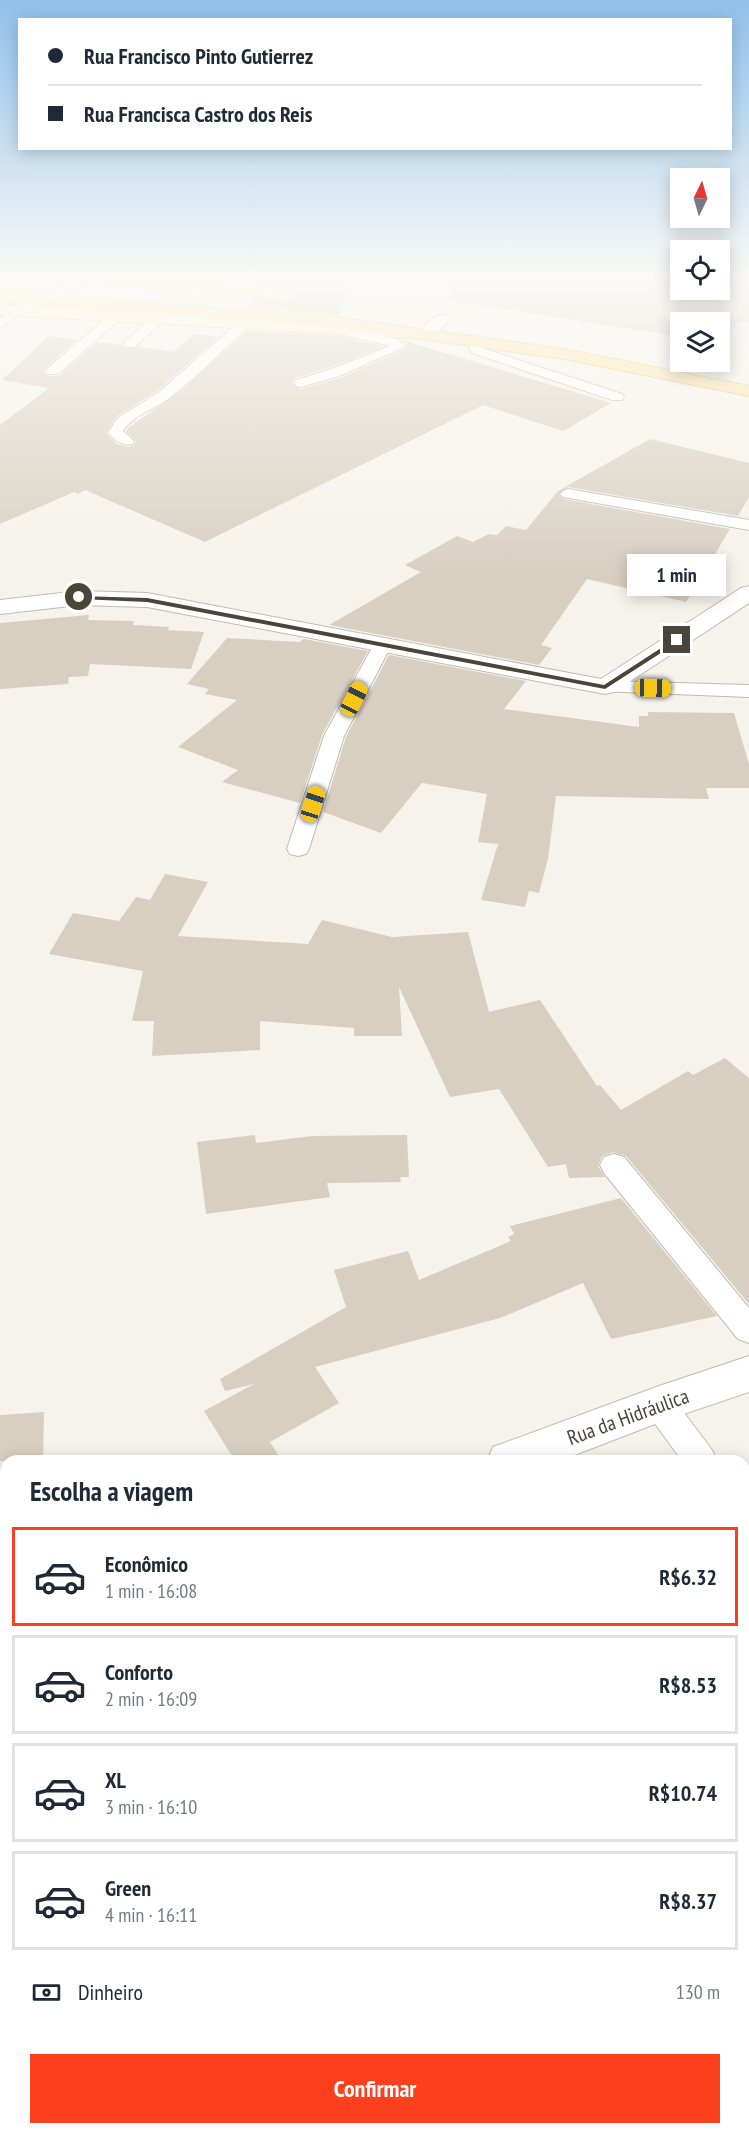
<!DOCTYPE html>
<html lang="pt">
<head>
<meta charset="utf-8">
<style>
  body { margin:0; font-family:"PT Sans Narrow",sans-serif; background:#f6f6f7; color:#1f2937; height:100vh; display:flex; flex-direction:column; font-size:22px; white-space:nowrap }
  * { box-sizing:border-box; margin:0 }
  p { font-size:20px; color:#747a83 }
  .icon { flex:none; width:33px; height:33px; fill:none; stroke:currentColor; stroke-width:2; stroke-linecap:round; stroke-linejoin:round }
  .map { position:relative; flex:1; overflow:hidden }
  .drawer { position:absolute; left:0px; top:1455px; width:750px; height:680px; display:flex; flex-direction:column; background:#fff; border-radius:18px 18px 0 0; box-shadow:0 3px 15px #0003 }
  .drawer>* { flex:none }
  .top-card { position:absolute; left:18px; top:18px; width:714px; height:132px; border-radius:0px; box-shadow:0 3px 15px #0003; display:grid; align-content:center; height:132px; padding:0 30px; background:#fff }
  .needle { width:39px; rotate:5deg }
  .buttons { position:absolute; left:670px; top:168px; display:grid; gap:12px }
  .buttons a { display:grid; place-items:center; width:60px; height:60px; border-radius:0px; background:#fff; box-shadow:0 3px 15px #0003; font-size:30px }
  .end { position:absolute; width:27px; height:27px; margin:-14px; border:8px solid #4b4439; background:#fff; box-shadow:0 0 0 3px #fff }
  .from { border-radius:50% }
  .bubble { position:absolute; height:42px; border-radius:0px; background:#fff; box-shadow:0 3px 15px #0003; font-size:20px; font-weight:800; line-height:42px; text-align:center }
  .car { position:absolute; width:18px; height:36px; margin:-18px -9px; border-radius:8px; box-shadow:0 0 4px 2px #0007; background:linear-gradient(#f5c518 24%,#345 0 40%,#f5c518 0 76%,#345 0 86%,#f5c518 0) }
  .top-card b { display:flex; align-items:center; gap:21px; height:57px; font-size:22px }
  .top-card b+b { border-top:2px solid #e0e1e3 }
  .top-card i { width:15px; height:15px; background:#1f2937 }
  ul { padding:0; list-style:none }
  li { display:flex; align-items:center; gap:18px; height:99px; margin:0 12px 9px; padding:0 18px; border:3px solid #e0e1e3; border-radius:0px }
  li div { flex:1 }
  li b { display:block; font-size:22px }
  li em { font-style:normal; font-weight:800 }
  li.current { border-color:#fc3f1d }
  li>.icon { width:54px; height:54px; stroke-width:1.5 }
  h2 { padding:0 30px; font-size:27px; line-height:72px }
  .pay { display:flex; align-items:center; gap:15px; height:66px; padding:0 30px; font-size:22px }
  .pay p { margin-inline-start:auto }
  .cta { display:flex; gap:12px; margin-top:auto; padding:12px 30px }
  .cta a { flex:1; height:69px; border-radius:0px; background:#fc3f1d; color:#fff; font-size:24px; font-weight:800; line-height:69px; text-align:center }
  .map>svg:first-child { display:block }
  .building { fill:#d8cfc1 }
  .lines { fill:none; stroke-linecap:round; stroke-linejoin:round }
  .lane-casing { stroke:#c2bbae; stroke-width:2 }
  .street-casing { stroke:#c2bbae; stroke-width:2 }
  .secondary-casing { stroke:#d6c79b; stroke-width:2 }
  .primary-casing { stroke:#e6c16a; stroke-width:2 }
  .lane { fill:#fff; fill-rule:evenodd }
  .street { fill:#fff; fill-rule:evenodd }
  .secondary { fill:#fff3cd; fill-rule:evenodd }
  .primary { fill:#ffe39c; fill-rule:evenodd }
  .route { fill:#4b4439 }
  .labels { text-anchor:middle; stroke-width:6; stroke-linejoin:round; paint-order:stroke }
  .near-street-label { font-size:21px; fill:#4b4439; stroke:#fff }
</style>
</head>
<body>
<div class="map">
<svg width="749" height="2134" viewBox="0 0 749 2134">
  <rect width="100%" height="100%" fill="#f6f3ec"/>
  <path class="building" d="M266,277H348L339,315L248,308L255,296L287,303L297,296L292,291L262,284Z
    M451,277L681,278V290H720V278L749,277V322H736L720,336V322H681V337L449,300Z
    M247,331L341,336L383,347L331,367L295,378L292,384L301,389L343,377L407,348V344L402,340L611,403L563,431L483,405L205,542L85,490L78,494L74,492L0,524V425L49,388L2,380L49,336L77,340L46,367L44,372L48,376H59L97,342L122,345L125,349L138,347L173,352L194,334L218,337L157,391L117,416L106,433L117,444L129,447L134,445L136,441L126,431L129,427L180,392Z
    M650,439L749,463V497L738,516L568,487L558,494L563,499L730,529L686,602L587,579L541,645L552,648L539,665L329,625L421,572L405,565L457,536L473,542L489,534L497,535L506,526L526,530L558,491Z
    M89,615L88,620L134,621L133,625L169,627L168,630L204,632L191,669L90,664L88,676L69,677L68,684L0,689V623Z
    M227,638L299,642L304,639L368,651L322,735L300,803L222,782L238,770L178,747L237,700L205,694L209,689L187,684Z
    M389,655L526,681L504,709L639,727V716H648V712L734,713L749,764V788H706L709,799L556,796L548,859L539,893L529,891L525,907L481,900L498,844L478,842L487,794L422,783L381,833L323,812L346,737Z
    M165,874L208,882L178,936L308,944L322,920L392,937L468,932L489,1012L540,1000L597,1086L600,1085L621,1110L688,1071L693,1075L725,1058L749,1078V1304L626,1156L613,1152L602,1156L598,1166L605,1177L569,1178L566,1164L548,1167L499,1089L450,1097L399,987L402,1036H354V1028L260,1021V1050L152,1056L154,1021H132L143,971L49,954L73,913L119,921L136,897L150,900Z
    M255,1135L256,1143L312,1136L407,1135L409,1177H400L401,1182L327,1183L330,1197L206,1214L197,1142Z
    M621,1198L717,1316L611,1339L583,1283L500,1318L315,1367L339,1403L270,1442L282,1461H235L204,1411L254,1384L225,1391L220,1379L346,1307L334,1270L408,1251L419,1280L511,1241L508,1237L514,1234L510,1226Z
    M44,1412L43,1461H0V1415Z"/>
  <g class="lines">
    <g class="lane-casing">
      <path id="lane" d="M14,308L18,309V315L0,328V318Z
        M115,313L121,317L119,320L58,374H48L46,371L48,368L111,314Z
        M158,315L164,319L162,322L135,347H125L124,344L125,341L154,316Z
        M244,320L250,324L248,327C222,351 197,377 168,399C153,410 133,415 123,431L134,441L132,444C122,446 114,440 108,432L119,417L158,393L240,321Z
        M345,327L397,339L406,346L342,375L301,387L296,386L294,383L296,380L332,369L390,346L341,334L339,331Z
        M473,336L477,337L482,348L622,394L624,397L622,400H612L472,353L467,340Z
        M568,489L749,520V530L563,497L560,494L563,491Z
        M383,639L389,640L392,644L344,736L309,849L306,854L298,856L290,854L287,849L324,736L374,644L377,640Z
        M605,681L749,685V697L598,691L596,687L598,683Z
        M614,1154L624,1157L749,1308V1343L738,1339L604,1173L600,1165L604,1157Z
        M659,1390L670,1394L712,1450L717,1461H682L648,1414L643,1404L648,1394Z
        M744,1503L749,1505V1542L744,1540Z
        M641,2128H687L689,2134H643Z"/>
    </g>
    <g class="street-casing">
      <path id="street" d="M442,314L448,316L450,319L433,337H421L419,334C424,326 433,317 442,314Z
        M749,586V603L614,692L605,694L147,607L79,605L0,614V600L79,591L147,593L601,679L741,588Z
        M749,1356V1392L663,1421L559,1461H487L493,1447L659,1386Z
        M0,1563H6V1607H0Z
        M0,2084H6V2128H28L26,2132L0,2134Z
        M195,2128H253L254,2134H196Z"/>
    </g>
    <g class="secondary-casing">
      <path id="secondary" d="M67,277H82C73,296 59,303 39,307L412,328L420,333L412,338L0,315V305L15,306L17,303C36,298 57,296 67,277Z
        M173,277H217L292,293L295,296L287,301L225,288L180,281Z"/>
    </g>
    <g class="primary-casing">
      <path id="primary" d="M31,277H134L249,287L257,292L249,297L112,285L38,281Z
        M0,293L327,316L564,349L749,386V396L564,359L327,326L0,303Z"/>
    </g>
    <use href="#lane" class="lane"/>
    <use href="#street" class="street"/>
    <use href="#secondary" class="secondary"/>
    <use href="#primary" class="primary"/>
  </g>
  <linearGradient id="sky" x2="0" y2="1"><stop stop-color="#8fc1ec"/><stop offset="0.48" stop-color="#fbfaf6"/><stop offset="1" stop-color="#fbfaf6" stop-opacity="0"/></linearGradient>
  <rect width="749" height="576" fill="url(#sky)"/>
  <path class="route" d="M77,596L147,598L604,685L675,639L681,640L605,689L147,602L79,599Z"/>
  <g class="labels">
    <g class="near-street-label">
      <text transform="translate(628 1417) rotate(-20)" y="7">Rua da Hidráulica</text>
    </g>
  </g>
</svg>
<div class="buttons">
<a><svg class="needle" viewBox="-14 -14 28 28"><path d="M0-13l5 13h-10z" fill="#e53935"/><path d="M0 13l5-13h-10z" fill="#747a83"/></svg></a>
<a><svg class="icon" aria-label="locate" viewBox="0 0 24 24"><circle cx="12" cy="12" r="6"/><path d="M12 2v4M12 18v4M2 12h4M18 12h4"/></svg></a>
<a><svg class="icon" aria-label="layers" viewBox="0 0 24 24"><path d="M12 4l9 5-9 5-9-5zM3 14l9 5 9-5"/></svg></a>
</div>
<i class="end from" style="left:79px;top:597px"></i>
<i class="end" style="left:677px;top:640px"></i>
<div class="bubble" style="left:627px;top:554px;width:99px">1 min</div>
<i class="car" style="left:653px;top:688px;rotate:91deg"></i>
<i class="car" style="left:354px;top:699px;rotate:27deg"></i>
<i class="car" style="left:313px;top:804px;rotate:18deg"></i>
<div class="top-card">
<b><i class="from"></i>Rua Francisco Pinto Gutierrez</b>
<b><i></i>Rua Francisca Castro dos Reis</b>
</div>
<section class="drawer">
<h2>Escolha a viagem</h2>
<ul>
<li class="current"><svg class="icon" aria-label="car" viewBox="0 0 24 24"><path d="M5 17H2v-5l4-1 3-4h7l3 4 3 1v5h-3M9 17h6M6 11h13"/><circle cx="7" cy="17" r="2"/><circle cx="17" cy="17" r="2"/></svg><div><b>Econômico</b><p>1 min · 16:08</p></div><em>R$6.32</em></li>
<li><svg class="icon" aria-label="car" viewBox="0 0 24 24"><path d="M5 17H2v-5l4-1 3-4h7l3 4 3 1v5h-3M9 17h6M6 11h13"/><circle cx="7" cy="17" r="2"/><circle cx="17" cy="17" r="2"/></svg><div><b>Conforto</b><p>2 min · 16:09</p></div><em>R$8.53</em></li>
<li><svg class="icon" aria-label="car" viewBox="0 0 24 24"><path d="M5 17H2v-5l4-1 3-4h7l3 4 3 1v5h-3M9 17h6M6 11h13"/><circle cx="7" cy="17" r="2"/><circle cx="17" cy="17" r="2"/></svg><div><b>XL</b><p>3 min · 16:10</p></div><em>R$10.74</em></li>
<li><svg class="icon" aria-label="car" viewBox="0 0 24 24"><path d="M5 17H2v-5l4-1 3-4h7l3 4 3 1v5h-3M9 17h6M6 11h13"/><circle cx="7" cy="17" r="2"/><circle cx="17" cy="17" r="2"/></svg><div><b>Green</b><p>4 min · 16:11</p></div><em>R$8.37</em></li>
</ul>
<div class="pay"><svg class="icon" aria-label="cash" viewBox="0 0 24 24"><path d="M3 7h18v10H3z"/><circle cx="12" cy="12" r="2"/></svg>Dinheiro<p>130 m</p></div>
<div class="cta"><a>Confirmar</a></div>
</section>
</div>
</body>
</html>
